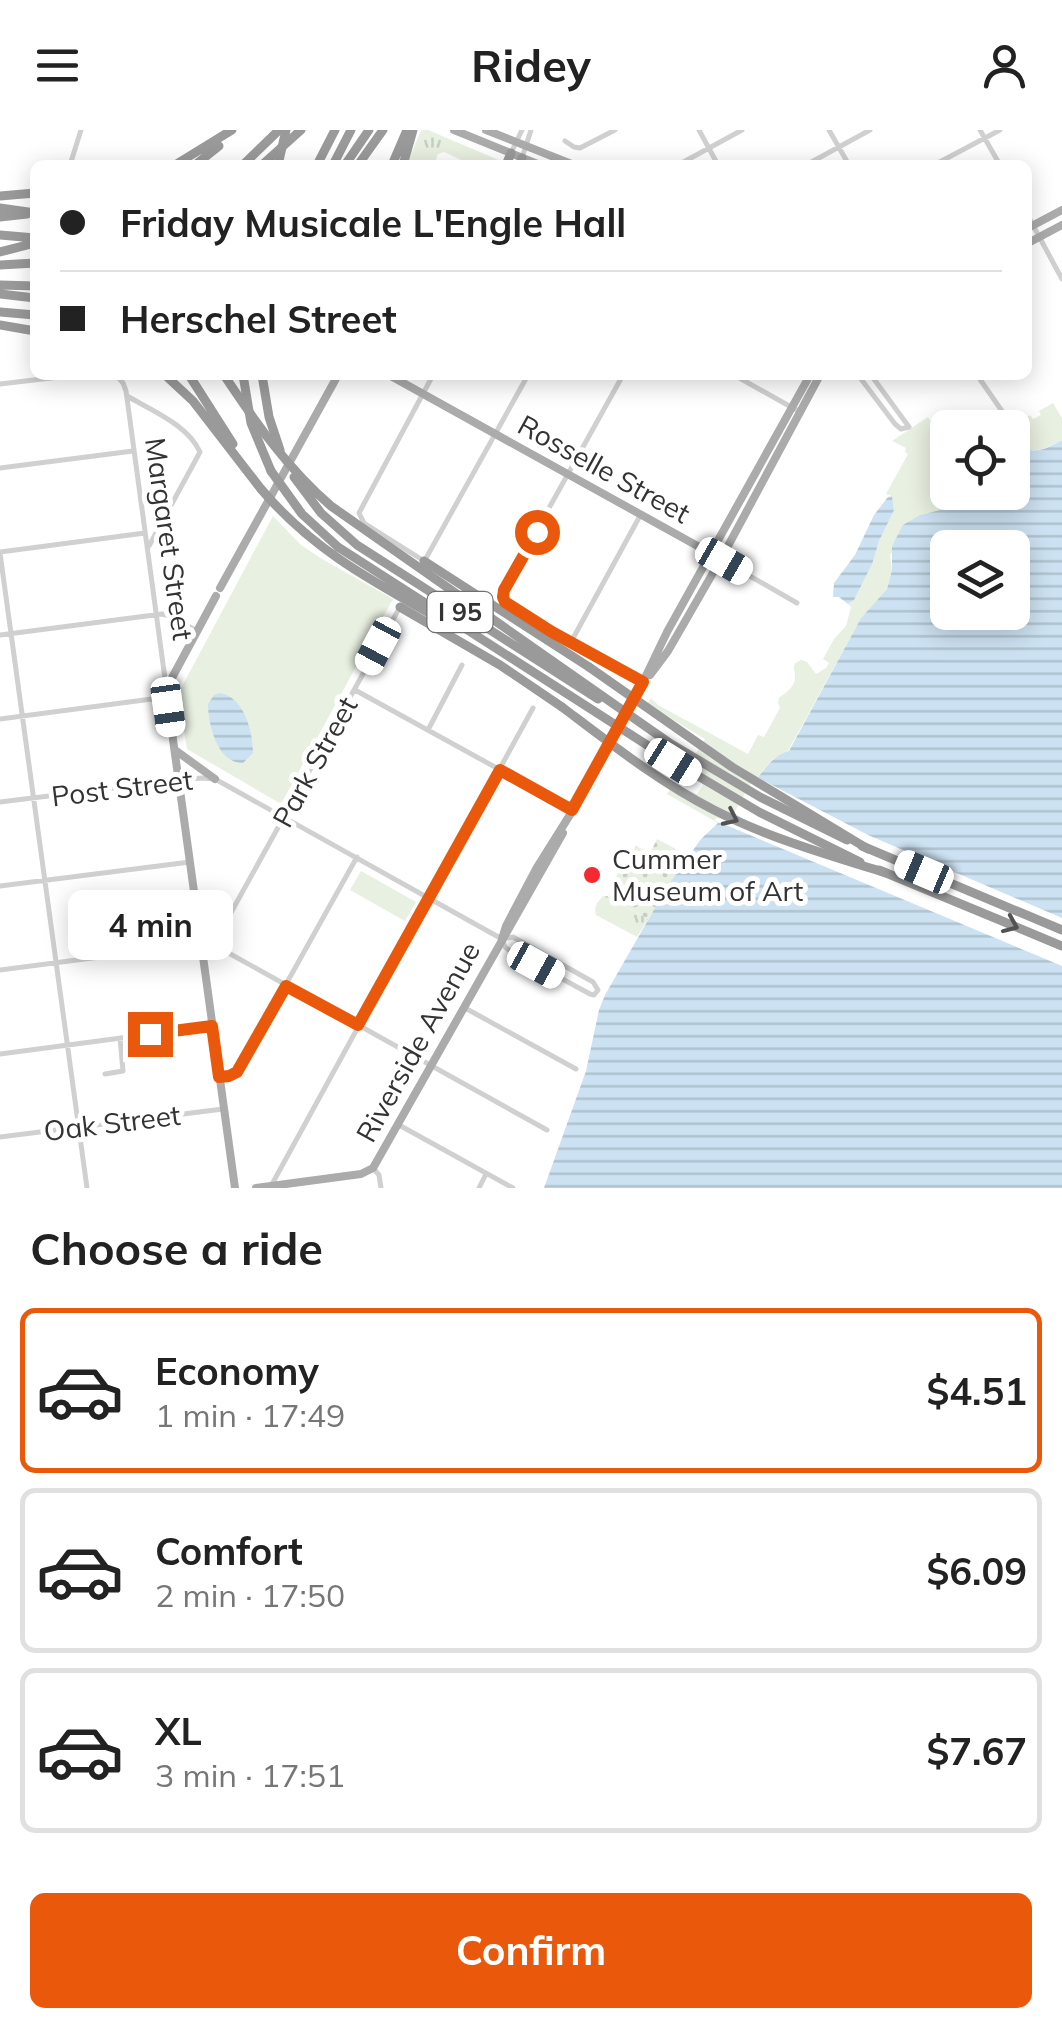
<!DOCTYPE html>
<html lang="en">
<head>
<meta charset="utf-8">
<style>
  body { margin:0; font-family:Mulish,sans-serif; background:#f2f2f2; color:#222; height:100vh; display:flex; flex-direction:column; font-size:38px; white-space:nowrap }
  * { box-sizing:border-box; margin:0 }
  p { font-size:32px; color:#767676 }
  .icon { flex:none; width:55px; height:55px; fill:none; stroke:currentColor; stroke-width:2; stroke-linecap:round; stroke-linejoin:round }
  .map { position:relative; height:1058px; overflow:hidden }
  .drawer { display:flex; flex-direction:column; background:#fff; flex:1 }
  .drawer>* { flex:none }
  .banner { position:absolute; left:30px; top:30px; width:1002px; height:220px; border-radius:15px; box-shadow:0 5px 25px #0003; display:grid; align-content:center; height:220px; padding:0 30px; background:#fff }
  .tools { position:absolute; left:930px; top:280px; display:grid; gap:20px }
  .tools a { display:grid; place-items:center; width:100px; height:100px; border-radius:15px; background:#fff; box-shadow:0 5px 25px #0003; font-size:50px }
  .end { position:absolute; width:45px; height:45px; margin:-22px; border:12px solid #ea580c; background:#fff; box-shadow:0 0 0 5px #fff }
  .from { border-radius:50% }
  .bubble { position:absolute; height:70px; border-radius:15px; background:#fff; box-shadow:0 5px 25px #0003; font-size:32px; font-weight:700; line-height:70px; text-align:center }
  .car { position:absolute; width:30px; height:60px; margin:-30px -15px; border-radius:12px; box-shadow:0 0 8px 2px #0007; background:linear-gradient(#fff 24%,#345 0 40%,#fff 0 76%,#345 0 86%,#fff 0) }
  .banner b { display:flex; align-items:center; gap:35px; height:95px; font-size:38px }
  .banner b+b { border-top:2px solid #e0e0e0 }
  .banner i { width:25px; height:25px; background:#222 }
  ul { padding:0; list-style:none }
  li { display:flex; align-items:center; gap:30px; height:165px; margin:0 20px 15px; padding:0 10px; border:5px solid #e0e0e0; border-radius:15px }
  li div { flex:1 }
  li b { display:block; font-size:38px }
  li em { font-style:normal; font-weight:700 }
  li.active { border-color:#ea580c }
  li>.icon { width:90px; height:90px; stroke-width:1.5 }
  h2 { padding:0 30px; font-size:45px; line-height:120px }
  .primary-button { display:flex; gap:20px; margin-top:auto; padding:20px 30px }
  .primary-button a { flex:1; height:115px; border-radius:15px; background:#ea580c; color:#fff; font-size:40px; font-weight:700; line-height:115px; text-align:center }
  header { display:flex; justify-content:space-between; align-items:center; height:130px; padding:0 30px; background:#fff; font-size:45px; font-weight:700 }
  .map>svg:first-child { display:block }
  .grass { fill:url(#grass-tufts) }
  .park { fill:#e8f0e1 }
  .garden { fill:url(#garden-dots) }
  .water { fill:url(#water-rules); fill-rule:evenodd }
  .pier { fill:#fff }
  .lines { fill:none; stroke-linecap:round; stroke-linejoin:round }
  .minor { stroke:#d0d0d0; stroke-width:5 }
  .major { stroke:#ababab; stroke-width:8 }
  .highway { stroke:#9a9a9a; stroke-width:9 }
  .highway-bridge { stroke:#9a9a9a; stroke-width:9 }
  .oneway { stroke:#525252 }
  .route { stroke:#ea580c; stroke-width:12 }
  .poi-dot { fill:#f52a31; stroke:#fff; stroke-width:4 }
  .labels { text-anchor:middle; stroke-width:10; stroke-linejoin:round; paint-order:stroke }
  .shield { fill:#fff; stroke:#707070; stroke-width:2.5 }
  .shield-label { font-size:25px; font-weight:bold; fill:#333 }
  .street-label { font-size:28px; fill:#333; stroke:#fff }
  .poi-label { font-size:28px; fill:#333; stroke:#fff; text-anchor:start }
</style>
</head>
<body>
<header><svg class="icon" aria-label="menu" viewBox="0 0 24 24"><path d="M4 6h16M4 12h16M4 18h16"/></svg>Ridey<svg class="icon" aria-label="person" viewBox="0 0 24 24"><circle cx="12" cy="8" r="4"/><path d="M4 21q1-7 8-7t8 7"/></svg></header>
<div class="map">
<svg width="1062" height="1058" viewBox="0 0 1062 1058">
  <defs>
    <pattern id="grass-tufts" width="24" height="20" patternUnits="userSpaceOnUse" patternTransform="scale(2.5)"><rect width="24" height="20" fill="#e8f0e1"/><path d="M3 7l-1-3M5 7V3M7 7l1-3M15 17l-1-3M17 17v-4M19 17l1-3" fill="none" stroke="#c7cec2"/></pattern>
    <pattern id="garden-dots" width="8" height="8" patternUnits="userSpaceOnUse" patternTransform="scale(2.5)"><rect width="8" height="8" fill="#e8f0e1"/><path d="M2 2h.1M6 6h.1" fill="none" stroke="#c7cec2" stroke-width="1.8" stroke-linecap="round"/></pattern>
    <pattern id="water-rules" width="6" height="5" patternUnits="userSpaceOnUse" patternTransform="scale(2.5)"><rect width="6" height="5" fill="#cce1f1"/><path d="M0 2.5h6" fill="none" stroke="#b0c2cf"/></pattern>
  </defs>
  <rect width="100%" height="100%" fill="#fff"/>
  <path class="grass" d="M421,0H428L494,28L500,31L501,35H472L444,22L438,24L434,35H407Z
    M603,766H607L648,789L637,807L596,785C593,778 598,771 603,766Z"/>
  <path class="park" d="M1053,273L1062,288V310C1051,316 1037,324 1025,318L1013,335L1014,312L1012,298L1007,297L1002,291L1007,290L1015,282L1021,291L1030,285L1033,289L1041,285L1039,281Z
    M928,287L947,315L948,362L958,363L960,366L948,378L920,385L890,425L892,440L887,459L861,488L788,621L773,629L763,640L733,694L718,693L667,664L674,653L697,664L705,652L688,643L682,645L705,609L647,574L651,568L658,575L748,624L758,605L764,607L780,578L778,573L779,568C786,562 796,557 795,545C794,533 792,544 795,533L801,530L807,532L816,544L826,538L829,533L823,529L834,509L846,496L851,477L848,474L854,470L867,444L879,411L894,379L892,366L886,364L908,324L905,322L906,318L892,311Z
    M273,386L301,415L322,429L393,469L281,674L187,619L178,564Z
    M361,741L416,772L405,791L350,760Z"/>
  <path class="garden" d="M657,709L689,726L648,789L609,767V764L612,758L610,756L618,744L617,742L620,743L636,716L650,723Z"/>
  <path class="water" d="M1062,310V1058H544L586,941L599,880L605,865L667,757L701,709L718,693L733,694C746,671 762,628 789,621L861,488L887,459L892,440V416L903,395L920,385L948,378L960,367L958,363L1012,362L1013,335L1025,318C1037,325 1051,316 1062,310ZM948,418H1012V482H948Z
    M892,366L894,380L879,411L872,434L854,470L848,474L839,467H833L834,453L855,425L874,385L888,367Z
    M220,563C244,567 253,601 253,623L243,633C218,634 208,595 208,574L214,565Z"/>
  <path class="pier" d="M755,646L868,705L1062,788V836L714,690L717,688L747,691L734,683Z"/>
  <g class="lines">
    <path class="minor" d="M699,0L718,35
      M829,0L849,35
      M980,0L1000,35
      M565,11L574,17L580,18L615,0
      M511,23L522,0
      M522,28L531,0
      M70,35L81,0
      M678,35L742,0
      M806,35L870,0
      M934,35L1000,0
      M1028,86L1062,149
      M116,245L123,253L126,261L166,556
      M623,245L504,459L503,467C514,487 616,537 642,551
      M734,245L800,282
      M858,245L895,294L901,299L909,297
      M871,245L909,297
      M977,245L1004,284
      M0,254L76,245
      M127,266C151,280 188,295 200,322L149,416
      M0,338L133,321
      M0,422L145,403
      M0,423L87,1058
      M425,430L528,245
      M722,430L797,473
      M424,431L364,393L359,383L433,245
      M0,505L162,484L170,486L197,501
      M571,512L641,384
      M355,560L573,680
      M0,589L167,567
      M428,600L462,535
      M0,672L178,650L202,648L215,649L502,809L513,807L593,852L598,860L594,865L590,864L509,820L505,817L503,811
      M0,756L190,732
      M203,814L216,816L547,1000
      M216,816L217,808L401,475
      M0,840L192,815L217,808
      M465,878L576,939
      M0,924L212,896
      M105,944L123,941L120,908
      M219,947L229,946L237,942L357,727
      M399,995L513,1058
      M0,1007L223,979
      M373,1038L379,1045L381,1058
      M271,1056L533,578
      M479,1058L486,1044"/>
    <path class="major" d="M454,0L540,35
      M486,0L574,35
      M1028,98L1062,80
      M1028,113L1062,95
      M389,245L721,429
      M220,458L338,245
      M216,466L166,559L235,1058
      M650,545L668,521L721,429L820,245
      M175,620L215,649
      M502,809L506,796L536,739L573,680L643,552L667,502L810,245
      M256,1058L361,1044L373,1038L563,703"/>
    <path class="highway" d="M175,35L232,0
      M195,35L219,16
      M243,35L279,0
      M262,35L301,0
      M317,35L335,0
      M333,35L351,0
      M345,35L369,0
      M358,35L383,0
      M392,35L407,0
      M403,35L413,0
      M506,35L511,23
      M520,35L522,28
      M0,66L35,63
      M0,78L35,83
      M0,87L27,84
      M0,105L35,108
      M0,122L35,113
      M0,135L35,133
      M0,155L35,156
      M0,164L35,168
      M0,182L35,185
      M0,195L35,201
      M165,245L193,271L261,359
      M189,245L233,314
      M243,245L251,293L271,341
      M262,245L269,287L280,320
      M424,431L589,537
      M400,477L500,535L562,577
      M668,612L760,667L847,710
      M661,624L759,682L860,732
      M862,716L1062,800
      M879,740L1062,816"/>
    <path class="highway-bridge" d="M278,35L286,0
      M224,245C256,293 287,338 331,376L668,612
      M271,341L302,384L338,417L661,624
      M294,347L321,383L357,415L598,569
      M261,359C316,424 380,455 452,496
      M589,537L732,637L868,719
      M562,577C611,614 659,652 714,680C769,708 828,725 886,743"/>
  </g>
  <defs><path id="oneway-chevron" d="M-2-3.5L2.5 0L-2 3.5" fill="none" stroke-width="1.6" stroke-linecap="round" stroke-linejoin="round" transform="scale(2.5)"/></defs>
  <g class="oneway">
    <use href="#oneway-chevron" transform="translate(731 688) rotate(25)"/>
    <use href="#oneway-chevron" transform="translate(1011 795) rotate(23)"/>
  </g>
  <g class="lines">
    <path class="route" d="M150,904L212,896L219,947L229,946L237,942L286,856L358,895L500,640L572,680L643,552L552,502L505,472L503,467L504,460L537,402"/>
  </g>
  <circle class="poi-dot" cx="592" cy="745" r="10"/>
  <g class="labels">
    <rect class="shield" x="427.5" y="462" width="65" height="40" rx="8"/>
    <g class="shield-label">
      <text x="460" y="491">I 95</text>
    </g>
    <g class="street-label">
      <text transform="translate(604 339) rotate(29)" y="10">Rosselle Street</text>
      <text transform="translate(169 409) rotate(82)" y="10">Margaret Street</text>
      <text transform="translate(315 632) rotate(-61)" y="10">Park Street</text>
      <text transform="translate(122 658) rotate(-7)" y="10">Post Street</text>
      <text transform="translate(418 912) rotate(-61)" y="10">Riverside Avenue</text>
      <text transform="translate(112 993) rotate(-7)" y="10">Oak Street</text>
    </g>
    <g class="poi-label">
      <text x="612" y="739">Cummer<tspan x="612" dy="32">Museum of Art</tspan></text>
    </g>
  </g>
</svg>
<div class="tools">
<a><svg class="icon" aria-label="locate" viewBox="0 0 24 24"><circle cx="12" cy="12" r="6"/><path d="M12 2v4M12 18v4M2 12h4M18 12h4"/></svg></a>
<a><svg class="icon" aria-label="layers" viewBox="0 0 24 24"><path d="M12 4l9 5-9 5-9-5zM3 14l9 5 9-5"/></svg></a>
</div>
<i class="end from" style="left:537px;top:402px"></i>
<i class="end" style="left:150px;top:904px"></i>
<div class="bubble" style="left:68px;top:760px;width:165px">4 min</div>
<i class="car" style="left:724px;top:431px;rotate:120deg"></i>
<i class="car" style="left:378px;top:516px;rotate:208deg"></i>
<i class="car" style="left:168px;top:577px;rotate:172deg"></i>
<i class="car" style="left:673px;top:632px;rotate:122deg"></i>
<i class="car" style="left:924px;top:742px;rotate:293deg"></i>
<i class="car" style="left:536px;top:835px;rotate:119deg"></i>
<div class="banner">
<b><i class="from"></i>Friday Musicale L'Engle Hall</b>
<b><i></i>Herschel Street</b>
</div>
</div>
<section class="drawer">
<h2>Choose a ride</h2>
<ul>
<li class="active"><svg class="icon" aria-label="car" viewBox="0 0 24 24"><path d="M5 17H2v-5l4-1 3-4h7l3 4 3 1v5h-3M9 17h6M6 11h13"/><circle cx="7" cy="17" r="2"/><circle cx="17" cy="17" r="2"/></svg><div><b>Economy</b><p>1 min · 17:49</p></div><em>$4.51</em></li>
<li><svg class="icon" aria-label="car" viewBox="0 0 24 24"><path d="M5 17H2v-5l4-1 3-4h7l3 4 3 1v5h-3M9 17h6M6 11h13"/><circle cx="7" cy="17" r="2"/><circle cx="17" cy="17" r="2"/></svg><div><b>Comfort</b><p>2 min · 17:50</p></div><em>$6.09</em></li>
<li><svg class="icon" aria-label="car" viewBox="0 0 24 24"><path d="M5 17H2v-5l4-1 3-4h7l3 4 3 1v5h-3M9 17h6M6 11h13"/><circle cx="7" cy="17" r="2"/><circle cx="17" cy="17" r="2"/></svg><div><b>XL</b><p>3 min · 17:51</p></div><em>$7.67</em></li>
</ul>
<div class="primary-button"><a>Confirm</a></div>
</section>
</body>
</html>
